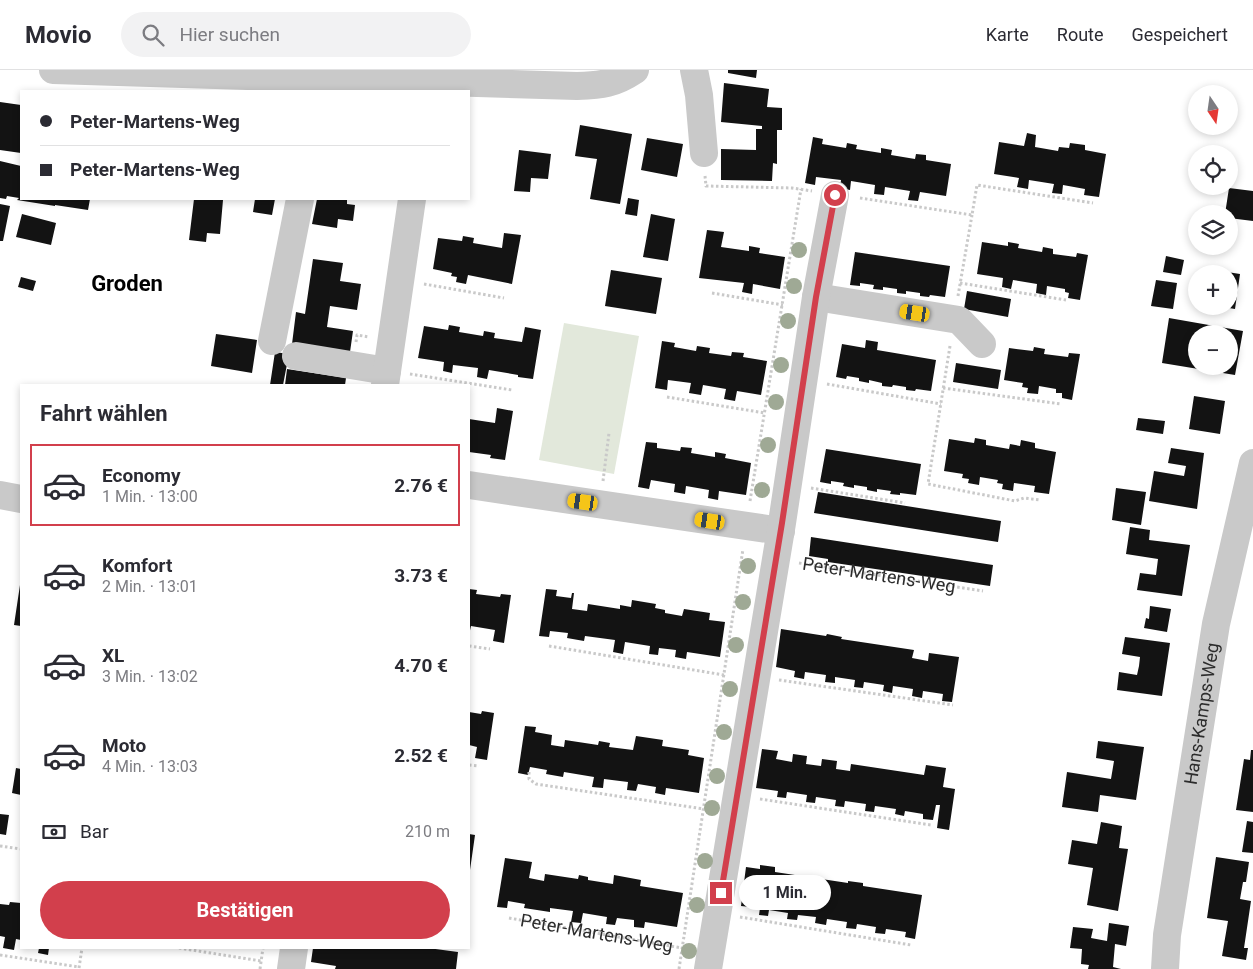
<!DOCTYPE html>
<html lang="de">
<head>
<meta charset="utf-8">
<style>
  body { margin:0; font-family:Roboto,sans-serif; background:#f2f2f3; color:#2b2b33; height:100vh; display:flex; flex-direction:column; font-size:19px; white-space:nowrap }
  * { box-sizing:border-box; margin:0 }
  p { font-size:16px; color:#7c7c81 }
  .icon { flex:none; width:28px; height:28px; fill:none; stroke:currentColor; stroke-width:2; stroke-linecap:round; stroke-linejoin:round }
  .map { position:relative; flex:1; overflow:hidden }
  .sheet { position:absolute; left:20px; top:314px; width:450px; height:565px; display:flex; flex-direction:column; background:#fff; border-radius:0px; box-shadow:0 2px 8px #0003 }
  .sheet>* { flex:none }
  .guide { position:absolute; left:20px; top:20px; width:450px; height:110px; border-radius:0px; box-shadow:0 2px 8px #0003; display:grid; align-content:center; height:110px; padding:0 20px; background:#fff }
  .needle { width:32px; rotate:167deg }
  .fabs { position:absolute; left:1188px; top:15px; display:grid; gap:10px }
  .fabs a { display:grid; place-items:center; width:50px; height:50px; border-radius:50%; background:#fff; box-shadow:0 2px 8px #0003; font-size:25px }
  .end { position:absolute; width:22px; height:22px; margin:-11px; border:6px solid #d23f4c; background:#fff; box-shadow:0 0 0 2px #fff }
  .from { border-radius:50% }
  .bubble { position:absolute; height:35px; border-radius:18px; background:#fff; box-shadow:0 2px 8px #0003; font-size:16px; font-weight:700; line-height:35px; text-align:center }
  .car { position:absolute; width:15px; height:30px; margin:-15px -8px; border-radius:6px; box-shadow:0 0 4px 1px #0007; background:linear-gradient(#f5c518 24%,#345 0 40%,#f5c518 0 76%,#345 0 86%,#f5c518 0) }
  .guide b { display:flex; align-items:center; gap:18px; height:48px; font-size:19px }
  .guide b+b { border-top:1px solid #e1e1e2 }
  .guide i { width:12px; height:12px; background:#2b2b33 }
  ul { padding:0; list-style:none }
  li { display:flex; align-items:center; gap:15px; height:82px; margin:0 10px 8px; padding:0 10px; border:2px solid transparent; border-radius:0px }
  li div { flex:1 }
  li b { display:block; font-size:19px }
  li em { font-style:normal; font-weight:700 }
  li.current { border-color:#d23f4c }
  li>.icon { width:45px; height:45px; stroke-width:1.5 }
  h2 { padding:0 20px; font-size:22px; line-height:60px }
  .pay { display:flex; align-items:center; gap:12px; height:55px; padding:0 20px; font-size:19px }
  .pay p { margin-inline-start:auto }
  .button { display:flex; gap:10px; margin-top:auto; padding:10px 20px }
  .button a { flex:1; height:58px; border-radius:30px; background:#d23f4c; color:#fff; font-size:20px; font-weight:700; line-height:58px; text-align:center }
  header { display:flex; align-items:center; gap:30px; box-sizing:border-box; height:70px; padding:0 25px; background:#fff; border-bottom:1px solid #e1e1e2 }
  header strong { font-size:24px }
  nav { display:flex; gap:28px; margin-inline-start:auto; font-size:18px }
  .search { width:350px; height:45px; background:#f2f2f3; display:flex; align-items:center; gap:12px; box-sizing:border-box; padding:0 18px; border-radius:28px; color:#7c7c81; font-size:19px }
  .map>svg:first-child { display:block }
  .green { fill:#e2e8db }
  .building { fill:#131313; fill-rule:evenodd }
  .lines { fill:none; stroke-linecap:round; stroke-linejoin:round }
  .path { stroke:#c9c9c9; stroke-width:3; stroke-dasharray:2.5 2.5; stroke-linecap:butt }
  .minor { stroke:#c9c9c9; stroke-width:28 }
  .tree { fill:#9fa995 }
  .route { stroke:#d23f4c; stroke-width:6 }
  .labels { text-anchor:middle; stroke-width:5; stroke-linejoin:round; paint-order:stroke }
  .street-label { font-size:18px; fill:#2c2c2c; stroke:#fff }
  .district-label { font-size:22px; font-weight:bold; fill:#000; stroke:#fff }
</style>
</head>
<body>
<header>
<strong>Movio</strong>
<div class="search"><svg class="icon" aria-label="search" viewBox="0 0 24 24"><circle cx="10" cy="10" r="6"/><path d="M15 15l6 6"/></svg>Hier suchen</div>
<nav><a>Karte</a><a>Route</a><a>Gespeichert</a></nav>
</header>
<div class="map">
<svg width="1253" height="899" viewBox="0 0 1253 899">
  <rect width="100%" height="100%" fill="#fff"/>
  <path class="green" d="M564,253L639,266L614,404L539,390Z"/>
  <path class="building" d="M728,0H757L756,8L728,3Z
    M724,13L769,19L767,37L782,38V60H777V94L773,93L772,111L721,110V79L756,80V59H762V56L721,52Z
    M0,32L21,35V83L0,80Z
    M580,55L632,64L620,134L590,129L597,89L575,86Z
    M1027,63L1036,65L1035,77L1058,81L1059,77L1069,78L1070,73L1085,75V80L1106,84L1099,127L1084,125L1085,119L1063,115L1062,124L1052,123L1054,114L1029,110L1028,119L1017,117L1019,108L994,104L999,72L1024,76Z
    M813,67L823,69L822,74L846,78L847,73L857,75L856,79L881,83V78L892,80L891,85L915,89L916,84L926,85V90L951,94L946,126L920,122L918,131L908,130L910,121L885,117L884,125L874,124L875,115L851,111L850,120L840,118L841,110L816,107L815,115L805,113Z
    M647,68L683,74L677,107L641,100Z
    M519,80L551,84L548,109L531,108L530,122L514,121Z
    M0,91L21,96V129H90L88,140L55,135V136L17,130L19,128L7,126L6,129L0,128Z
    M1229,118L1253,121V151L1229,148V144H1225Z
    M628,128L639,130L637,146L625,144Z
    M194,129L223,130L220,164L207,163L206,172L189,170Z
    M255,129H275L272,145L253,142Z
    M317,129H347V134L355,135L353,151L338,149L337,158L312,154Z
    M0,134L10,136L3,171H0Z
    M22,144L56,153L51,175L16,167Z
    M651,144L675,149L668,191L643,187Z
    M707,160L724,162L721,177L749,181V176L760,178L759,183L785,187L780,219L753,214L752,224L742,222L744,213L699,208Z
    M504,163L521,165L512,214L468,205L466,214L456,212L457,207L451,206L452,203L433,199L438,168L462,171L463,166L474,168L473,173L502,178Z
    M982,172L1008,176V172L1019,174L1018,178L1042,182L1043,177L1053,179V184L1076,187L1077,183L1088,185L1080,230L1068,228L1069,223L1065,222V219L1047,216L1046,225L1036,223L1037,214L1013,210L1011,219L1002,217L1003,208L977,204Z
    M855,182L950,196L945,227L930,225L929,227L920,226V223L906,221V224L897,223V219L883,217V220L873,219L874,215L860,213V216L850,215Z
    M1166,186L1184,190L1181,205L1163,202Z
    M313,189L343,193L340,211L361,214L357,240L330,236L327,257L353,261L350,282L292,274L296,242L305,244Z
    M1208,199L1240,204L1235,239L1229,238V204H1207Z
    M611,200L662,208L656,244L605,236Z
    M21,207L36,211L33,221L18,217Z
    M1156,210L1177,213L1173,239L1151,236Z
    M967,221L1011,229L1008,247L964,239Z
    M1169,248L1243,261L1235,305L1162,293ZM1196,264H1229V296H1196Z
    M449,255L460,257L459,262L483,266L484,261L495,263L494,268L522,272L525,257L541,260L533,309L518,307V305L489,300L487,309L477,307L478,298L453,295L452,303L443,301L444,292L418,288L424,256L448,260Z
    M216,264L257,270L252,303L211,296Z
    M866,270L878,272L877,280L936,290L931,321L916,319L915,321L906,320V317L893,315L892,317L882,316V313L869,310V313L859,311V308L847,306L846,309L836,307L842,274L865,278Z
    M662,271L675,273L674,277L696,281L697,276L710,278L709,283L731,286L732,282L744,283L743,287L767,291L761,325L737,321L735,331L724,329L726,319L703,315L701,325L689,323L691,313L668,310L667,320L655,318Z
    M1034,277L1045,279L1044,284L1068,287L1069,283L1080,284L1072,330L1062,328V323H1056V319L1039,316L1038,324L1027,323L1028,318L1022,317L1023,313L1004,310L1009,278L1033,281Z
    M275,282L289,284L283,315H270Z
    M956,293L1001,300L998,319L953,312Z
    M287,299L346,308L345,315H285Z
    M1194,326L1225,331L1220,364L1189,359Z
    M497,338L513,341L505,390L490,388L491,385L469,382V349L495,353Z
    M1138,348L1165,351L1163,364L1136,360Z
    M975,368L986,370V375L1009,379L1010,374L1020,376L1021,370L1035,373V378L1056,382L1049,424L1034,422L1035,416L1014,413L1013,421L1002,419L1003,414L997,413L998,410L980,407L979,415L968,413L969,409L962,408L963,404L944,401L949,369L974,373Z
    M646,372L657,373V378L680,381L681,377L692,378L691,383L715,387V382L726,384L725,388L751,393L746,425L719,421L718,430L708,428L709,420L686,416L685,424L674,422L675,414L651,410L649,419L638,417Z
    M1171,378L1204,383L1197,439L1149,431L1154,401L1184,406L1186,396L1168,393Z
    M826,379L921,394L916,425L900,423V425L890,424L891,421L877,419V422L867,420V417L854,415V418L843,416L844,413L831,411V414L820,412Z
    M1116,418L1146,422L1141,455L1112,450Z
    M818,422L1001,451L998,472L814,443Z
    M1130,457L1150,460L1149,470L1190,475L1182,526L1137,520L1140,503L1156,505L1158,489L1126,484Z
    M811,467L993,495L990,516L828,492V489L809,486Z
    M20,515H21V556L14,555Z
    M469,519L477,520L476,524L500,527L501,524L511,525L504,573L493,571L495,560L471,556L469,565Z
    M546,519L557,520L556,526L571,528L572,523H574L572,539L587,541L588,534L620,539V535L631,537L632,530L656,534L655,538L665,540V543L682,546L684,539L710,543L709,550L725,552L720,587L687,582L686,589L675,587L676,580L659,578L658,585L649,584L650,576L625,572L623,584L613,582L615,570L585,566L584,571L567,568L568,563L550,561L549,567L539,566Z
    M1150,536L1171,539L1167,562L1144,558L1146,548L1149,549Z
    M781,559L826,566L827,564L842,567L841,569L914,580L912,588L928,591L929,583L959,587L952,632L942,631L943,624L923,621L922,628L912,626L913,619L893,616L892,623L883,621L884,615L864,612L863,618L854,617L855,610L835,607V613L825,612L826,605L805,602L804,609L794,607L795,601L776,597Z
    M1125,567L1170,573L1162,626L1117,620L1119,602L1137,605L1139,596L1140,587L1122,584Z
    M482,641L494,643L487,690L475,688L477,677L469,675V642L481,644Z
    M525,656L536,657L535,662L552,665L551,675L564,677L565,670L598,675L599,671L610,673L609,677L633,680L636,666L663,670L662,676L689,680L688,685L704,688L699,723L666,718L665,725L655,723L656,717L638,714L636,721L627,720L628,712L604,709L603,718L592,717L594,707L564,702L563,707L546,704L547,700L530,697L528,705L518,703Z
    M1098,671L1144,677L1136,730L1100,725L1098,742L1062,737L1067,702L1111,709L1114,691L1096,688Z
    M762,679L778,681L776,689L792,692L793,684L807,686L806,694L821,696L822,689L837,691L836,699L850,701L851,694L924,705L926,695L946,698L943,717L955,719L949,760L937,758L940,735H936L933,750L923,749V744L905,741L904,746L895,744L896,739L875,736L874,742L865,741L866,734L845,731L844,737L835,736L836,730L816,727L815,733L806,732L807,725L787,722L786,728L777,727L778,721L756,718Z
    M1251,680H1253V742L1236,740L1244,689L1250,690Z
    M16,698L21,699V725L12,723Z
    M0,744L9,745L6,765L0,764Z
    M1247,751L1253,752V783L1242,782Z
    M1101,752L1122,756L1119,778L1128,779L1118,841L1087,835L1093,798L1068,794L1072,770L1097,774Z
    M469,764L475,765L470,800H469Z
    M1216,787L1249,792L1246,812H1243L1240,829L1251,831L1244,878H1248L1246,890L1222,886L1228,851L1207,848Z
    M505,788L532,792L529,808L544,811L545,804L578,809L579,805L588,807V810L613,814L614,805L641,810L640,816L683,823L677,857L645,852L644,858L634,857V850L617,848L615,855L606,854L607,847L583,843L581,853L571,852L573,841L550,838V842L524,838L525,834L508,831L507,838L497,837Z
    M760,795L775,797V802L848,813V811L863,813V816L922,825L915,869L905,867L906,862L886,859L885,864L875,863L876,857L857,854L856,859L846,858L847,852L827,849L826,855L815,853L816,847L798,845L797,850L787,849L788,843L769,840L768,846L759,845L760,838L741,836L746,797L760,799Z
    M10,832L21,833V870L16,869L14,880L3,878L5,867L0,866V834L9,835Z
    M1109,853L1129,856L1126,876L1115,874L1113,897L1121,899H1088L1089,895L1081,894L1082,879L1070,878L1073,857L1093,859L1091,868L1107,871Z
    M39,878H49L48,885L38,883Z
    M313,878H428L458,882L456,899H335L336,896L311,892Z"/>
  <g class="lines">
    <g class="path">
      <path d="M705,106L706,116L792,118L812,121"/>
      <path d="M860,128L972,145L977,115L1093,133"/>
      <path d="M960,213L1066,230"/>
      <path d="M424,214L504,228"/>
      <path d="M712,223L783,235"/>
      <path d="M958,226L972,145"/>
      <path d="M356,272L357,265L369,267"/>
      <path d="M950,276L928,414L1015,431L1024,428L1040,430"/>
      <path d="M410,304L512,320"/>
      <path d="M827,314L941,334"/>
      <path d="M943,318L1061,334"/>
      <path d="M667,327L765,343"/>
      <path d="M603,411L609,363"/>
      <path d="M811,418L905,433"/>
      <path d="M750,431L801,119"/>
      <path id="s1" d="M799,493L983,521"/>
      <path d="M469,576L490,579"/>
      <path d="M549,576L724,605"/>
      <path d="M779,610L953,635"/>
      <path d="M469,695L479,696"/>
      <path d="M529,702V709L536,714L704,739"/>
      <path d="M760,729L931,755"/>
      <path d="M0,776L21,779"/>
      <path d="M740,847L911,875"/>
      <path id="s2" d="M509,848L682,878"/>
      <path d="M179,878L261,891"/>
      <path d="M0,885L79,897"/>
      <path d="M79,898L82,878"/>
      <path d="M260,899L263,878"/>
      <path d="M679,899L743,479"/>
    </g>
    <g class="minor">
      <path d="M53,0L577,16C602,15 614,14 635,0"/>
      <path d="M694,0L699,25L704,83"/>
      <path d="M816,227L959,250L982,274"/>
      <path d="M272,271L300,129"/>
      <path d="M296,286L387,301"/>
      <path d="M385,315L412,129"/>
      <path d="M469,415L781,461"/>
      <path d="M0,425L21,429"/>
      <path d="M291,899L294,878"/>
      <path d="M708,899L782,453L816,227L835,125"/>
      <path id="s3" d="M1165,899L1167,865L1216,554L1253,393"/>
    </g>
  </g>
  <g class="tree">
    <circle cx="799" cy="180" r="8"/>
    <circle cx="794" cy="216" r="8"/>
    <circle cx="788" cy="251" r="8"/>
    <circle cx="781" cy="295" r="8"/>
    <circle cx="776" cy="332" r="8"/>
    <circle cx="768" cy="375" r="8"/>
    <circle cx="762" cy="420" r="8"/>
    <circle cx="748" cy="496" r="8"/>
    <circle cx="743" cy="532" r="8"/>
    <circle cx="736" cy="575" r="8"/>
    <circle cx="730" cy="619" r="8"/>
    <circle cx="724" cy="662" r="8"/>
    <circle cx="717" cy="706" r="8"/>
    <circle cx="712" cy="738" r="8"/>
    <circle cx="705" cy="791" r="8"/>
    <circle cx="697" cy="835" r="8"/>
    <circle cx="689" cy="881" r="8"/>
  </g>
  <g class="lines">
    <path class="route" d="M721,823L782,453L816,227L835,125"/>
  </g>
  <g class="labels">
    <g class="street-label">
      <text dy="6" stroke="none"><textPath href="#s1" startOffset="81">Peter-Martens-Weg</textPath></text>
      <text dy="6" stroke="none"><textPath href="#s3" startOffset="258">Hans-Kamps-Weg</textPath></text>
      <text dy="6" stroke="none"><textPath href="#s2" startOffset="89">Peter-Martens-Weg</textPath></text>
    </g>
    <g class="district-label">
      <text x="127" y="221">Groden</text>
    </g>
  </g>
</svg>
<div class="fabs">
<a><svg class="needle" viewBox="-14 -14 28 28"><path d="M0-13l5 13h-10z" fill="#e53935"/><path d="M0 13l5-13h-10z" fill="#7c7c81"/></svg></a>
<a><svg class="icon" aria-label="locate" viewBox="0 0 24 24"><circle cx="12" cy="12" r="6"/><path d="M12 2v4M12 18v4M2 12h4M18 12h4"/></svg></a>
<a><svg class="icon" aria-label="layers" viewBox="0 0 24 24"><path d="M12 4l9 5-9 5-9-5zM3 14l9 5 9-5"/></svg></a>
<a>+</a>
<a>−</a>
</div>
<i class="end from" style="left:835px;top:125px"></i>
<i class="end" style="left:721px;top:823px"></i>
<div class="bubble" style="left:739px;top:805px;width:92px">1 Min.</div>
<i class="car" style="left:915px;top:243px;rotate:279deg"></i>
<i class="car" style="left:583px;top:432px;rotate:278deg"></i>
<i class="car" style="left:710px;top:451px;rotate:279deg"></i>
<div class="guide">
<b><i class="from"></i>Peter-Martens-Weg</b>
<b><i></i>Peter-Martens-Weg</b>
</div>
<section class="sheet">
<h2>Fahrt wählen</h2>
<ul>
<li class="current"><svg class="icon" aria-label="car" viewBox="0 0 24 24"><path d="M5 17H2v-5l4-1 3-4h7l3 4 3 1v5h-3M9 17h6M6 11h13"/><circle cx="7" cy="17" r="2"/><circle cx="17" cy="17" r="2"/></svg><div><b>Economy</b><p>1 Min. · 13:00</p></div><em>2.76 €</em></li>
<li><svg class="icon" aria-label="car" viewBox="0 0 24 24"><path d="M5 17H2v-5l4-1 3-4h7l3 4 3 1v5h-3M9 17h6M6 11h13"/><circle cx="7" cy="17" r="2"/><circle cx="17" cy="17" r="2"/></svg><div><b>Komfort</b><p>2 Min. · 13:01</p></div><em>3.73 €</em></li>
<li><svg class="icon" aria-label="car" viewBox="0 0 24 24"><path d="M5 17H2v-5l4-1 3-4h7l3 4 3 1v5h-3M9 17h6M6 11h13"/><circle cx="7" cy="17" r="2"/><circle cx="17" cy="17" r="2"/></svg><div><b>XL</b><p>3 Min. · 13:02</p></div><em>4.70 €</em></li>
<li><svg class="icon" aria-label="car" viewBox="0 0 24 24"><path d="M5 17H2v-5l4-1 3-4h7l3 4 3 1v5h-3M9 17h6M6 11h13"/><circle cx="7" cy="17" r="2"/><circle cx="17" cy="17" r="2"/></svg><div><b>Moto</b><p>4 Min. · 13:03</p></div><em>2.52 €</em></li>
</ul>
<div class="pay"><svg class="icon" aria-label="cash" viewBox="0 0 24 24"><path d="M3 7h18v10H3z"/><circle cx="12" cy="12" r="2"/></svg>Bar<p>210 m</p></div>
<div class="button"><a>Bestätigen</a></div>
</section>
</div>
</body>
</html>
